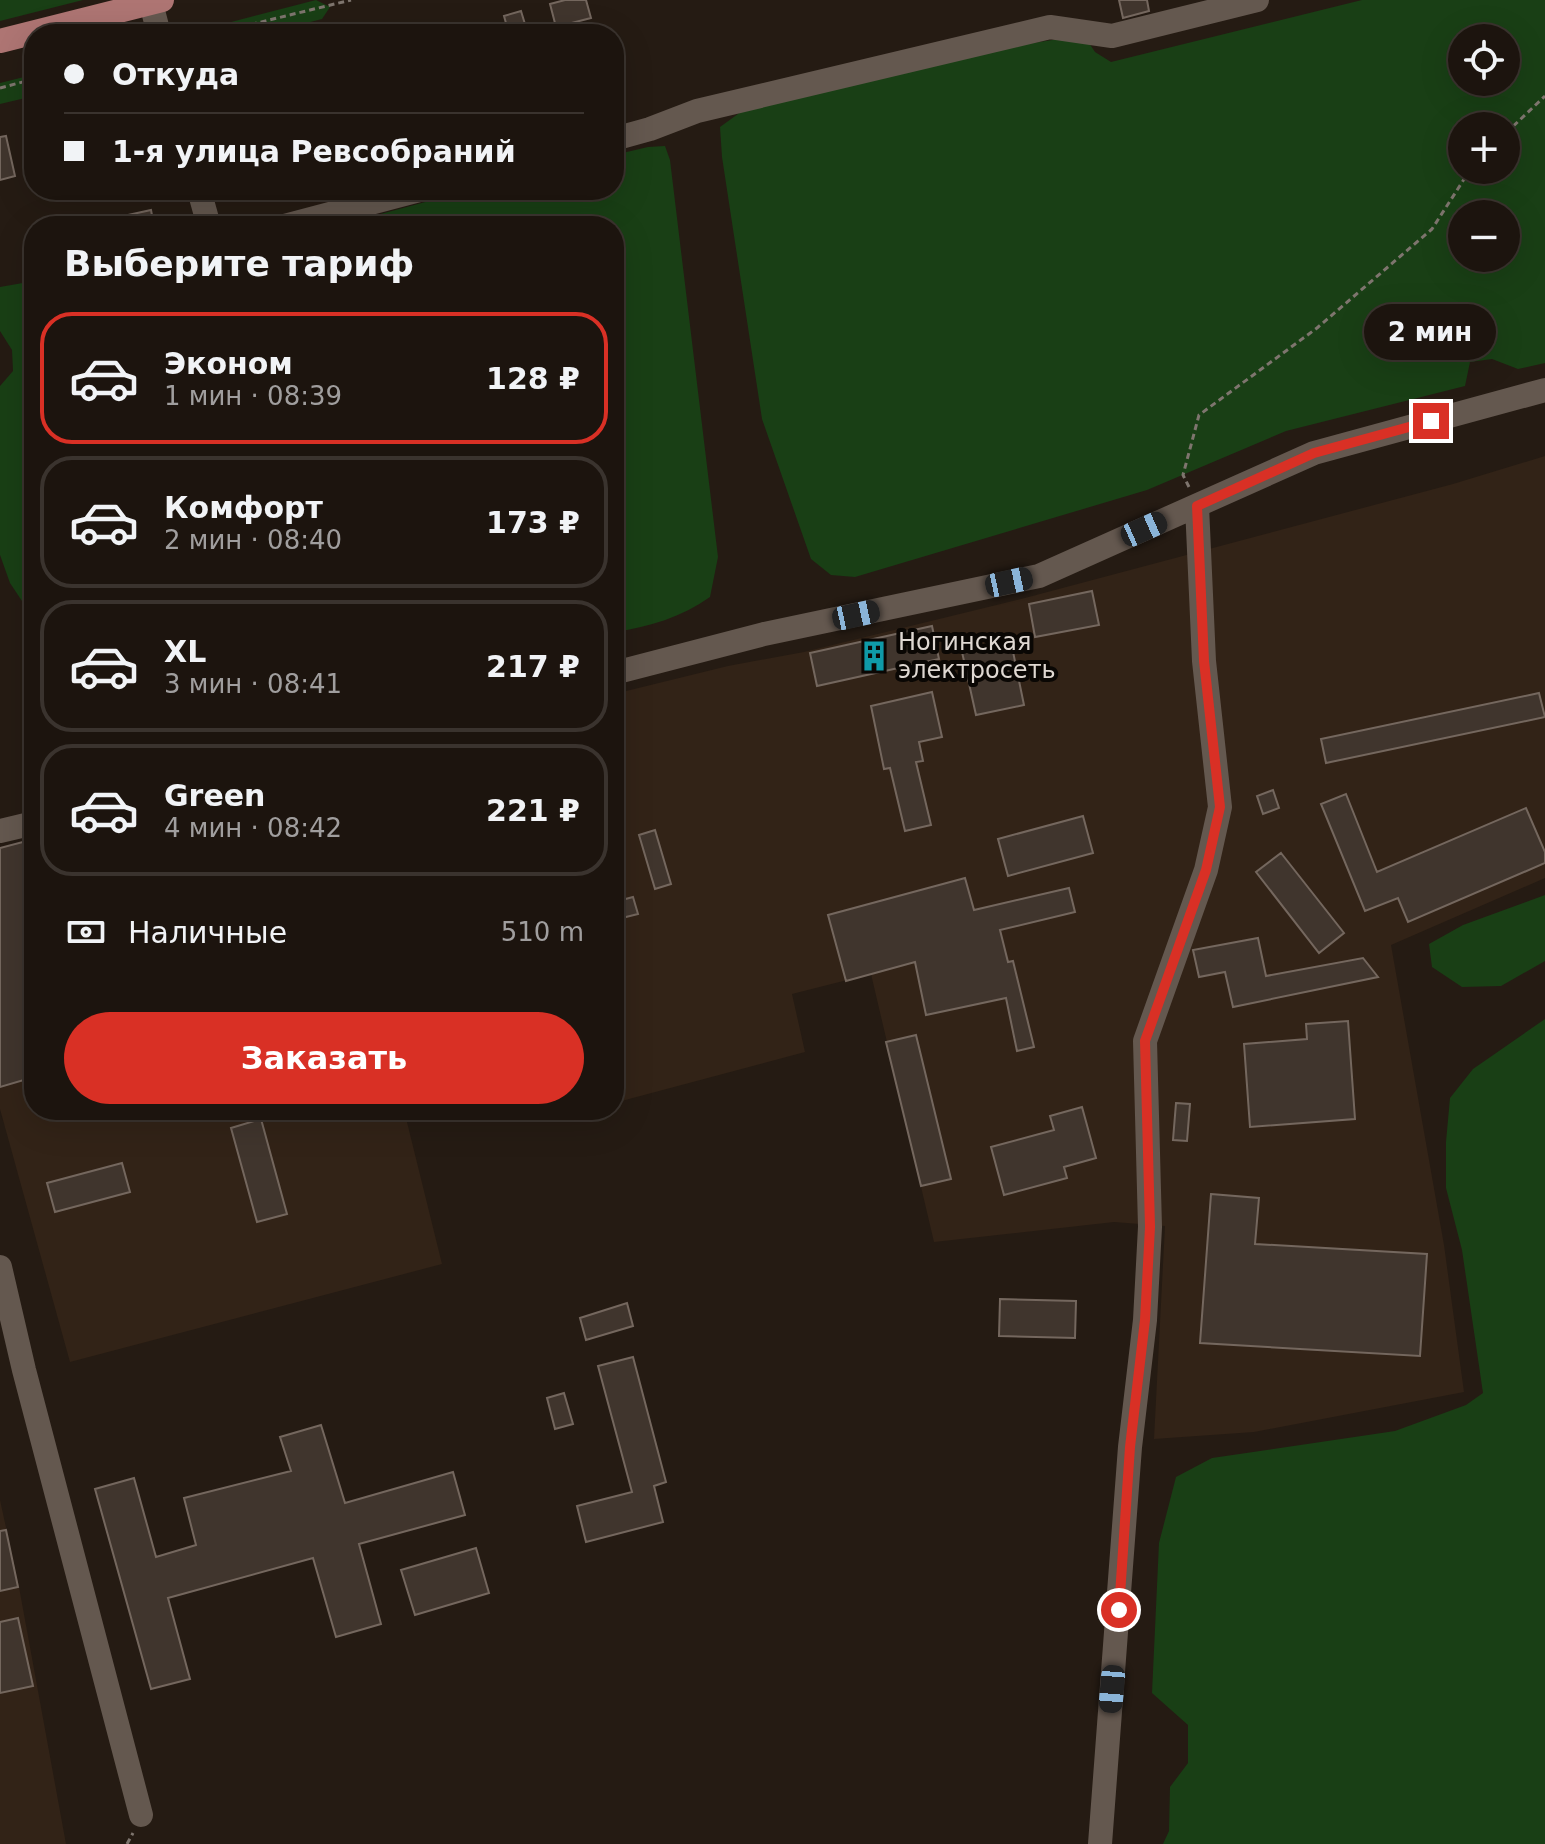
<!DOCTYPE html>
<html lang="ru">
<head>
<meta charset="utf-8">
<style>
  body { margin:0; font-family:"DejaVu Sans",sans-serif; background:#251d17; color:#f1f3f6; height:100vh; display:flex; flex-direction:column; font-size:30px; white-space:nowrap }
  * { box-sizing:border-box; margin:0 }
  p { font-size:26px; color:#a09e9e }
  .icon { flex:none; width:44px; height:44px; fill:none; stroke:currentColor; stroke-width:2; stroke-linecap:round; stroke-linejoin:round }
  .map { position:relative; flex:1; overflow:hidden }
  .details { position:absolute; left:24px; top:216px; width:600px; height:904px; display:flex; flex-direction:column; background:#1c140e; border-radius:32px; box-shadow:0 8px 32px #0002,0 0 0 2px #3a332e }
  .details>* { flex:none }
  .top-card { position:absolute; left:24px; top:24px; width:600px; height:176px; border-radius:32px; box-shadow:0 8px 32px #0002,0 0 0 2px #3a332e; display:grid; align-content:center; height:176px; padding:0 40px; background:#1c140e }
  .controls { position:absolute; left:1448px; top:24px; display:grid; gap:16px }
  .controls a { display:grid; place-items:center; width:72px; height:72px; border-radius:50%; background:#1c140e; box-shadow:0 8px 32px #0002,0 0 0 2px #3a332e; font-size:40px }
  .end { position:absolute; width:36px; height:36px; margin:-18px; border:10px solid #d93025; background:#fff; box-shadow:0 0 0 4px #fff }
  .from { border-radius:50% }
  .bubble { position:absolute; height:56px; border-radius:28px; background:#1c140e; box-shadow:0 8px 32px #0002,0 0 0 2px #3a332e; font-size:26px; font-weight:800; line-height:56px; text-align:center }
  .car { position:absolute; width:24px; height:48px; margin:-24px -12px; border-radius:10px; box-shadow:0 0 6px 2px #0007; background:linear-gradient(#222 24%,#8ab4d8 0 40%,#222 0 76%,#8ab4d8 0 86%,#222 0) }
  .top-card b { display:flex; align-items:center; gap:28px; height:76px; font-size:30px }
  .top-card b+b { border-top:2px solid #3a332e }
  .top-card i { width:20px; height:20px; background:#f1f3f6 }
  ul { padding:0; list-style:none }
  li { display:flex; align-items:center; gap:24px; height:132px; margin:0 16px 12px; padding:0 24px; border:4px solid #3a332e; border-radius:32px }
  li div { flex:1 }
  li b { display:block; font-size:30px }
  li em { font-style:normal; font-weight:800 }
  li.selected { border-color:#d93025 }
  li>.icon { width:72px; height:72px; stroke-width:1.5 }
  h2 { padding:0 40px; font-size:36px; line-height:96px }
  .pay { display:flex; align-items:center; gap:20px; height:88px; padding:0 40px; font-size:30px }
  .pay p { margin-inline-start:auto }
  .primary-button { display:flex; gap:16px; margin-top:auto; padding:16px 40px }
  .primary-button a { flex:1; height:92px; border-radius:48px; background:#d93025; color:#fff; font-size:32px; font-weight:800; line-height:92px; text-align:center }
  .map>svg:first-child { display:block }
  .built { fill:#322317 }
  .green { fill:#193f15; fill-rule:evenodd }
  .building { fill:#40352d; stroke:#74675e; stroke-width:2 }
  .lines { fill:none; stroke-linecap:round; stroke-linejoin:round }
  .path { stroke:#7e756e; stroke-width:3; stroke-dasharray:6 4; stroke-linecap:butt }
  .minor { stroke:#64584f; stroke-width:24 }
  .major { stroke:#ae7573; stroke-width:24 }
  .route { stroke:#d93025; stroke-width:10 }
  .labels { text-anchor:middle; stroke-width:8; stroke-linejoin:round; paint-order:stroke }
  .poi-label { font-size:24px; fill:#dfd8d2; stroke:#0a0704; text-anchor:start }
</style>
</head>
<body>
<div class="map">
<svg width="1545" height="1844" viewBox="0 0 1545 1844">
  <rect width="100%" height="100%" fill="#251b13"/>
  <path class="built" d="M1545,456V878L1391,945L1444,1245L1464,1392L1254,1432L1154,1439L1165,1226L1114,1222L934,1242L871,974L792,994L805,1052L614,1103V694L728,666L804,652L1025,598L1453,484Z
    M34,839V1110H404L442,1264L70,1362L0,1109V848Z
    M0,1500L19,1587L66,1844H0Z"/>
  <path class="green" d="M0,0H83L0,21Z
    M316,0L330,7L322,19L264,34H185Z
    M1362,0H1545V363L1518,369L1492,359L1470,362L1465,386L1286,431L1147,490L855,577L831,575L811,559L762,419L722,157L720,127L749,106L1015,46L1065,38L1087,40L1095,52L1111,62ZM1462,38H1506V82H1462ZM1462,126H1506V170H1462ZM1462,214H1506V258H1462Z
    M28,76L34,78V96L0,104V83Z
    M665,146L670,160L718,557L710,597C682,617 649,627 614,632V226H336L470,190H614V155L648,147Z
    M34,281V619L10,583L0,555V386L13,371L12,350L0,331V287Z
    M1545,895V961L1501,986L1462,987L1432,967L1429,944L1463,925Z
    M1545,1019V1844H1163L1169,1831L1170,1787L1188,1763V1725L1152,1693L1159,1543L1176,1477L1212,1458L1395,1431L1466,1405L1483,1393L1462,1250L1446,1188V1142L1450,1098L1473,1069Z"/>
  <path class="building" d="M565,0H586L591,18L556,27L550,4Z
    M1119,0H1147L1149,11L1123,18Z
    M521,11L528,34H509L504,16Z
    M6,136L15,176L0,180V137Z
    M151,210L154,226H106L105,220Z
    M1092,591L1099,625L1035,637L1029,604Z
    M932,626L939,659L817,686L810,653Z
    M1011,642L1024,705L976,715L962,652Z
    M932,692L942,737L919,742L923,761L916,762L931,825L905,831L890,768L884,769L871,706Z
    M1539,693L1545,717L1326,763L1321,739Z
    M1273,790L1279,808L1263,814L1257,796Z
    M1346,794L1377,872L1526,808L1545,852V863L1408,922L1398,898L1365,911L1321,804Z
    M1083,816L1093,853L1008,876L998,839Z
    M655,830L671,884L655,889L639,835Z
    M34,839V1077L0,1087V848Z
    M1281,853L1344,933L1319,953L1256,872Z
    M965,878L974,910L1069,888L1075,912L1000,930L1008,962L1013,961L1034,1047L1017,1051L1006,998L926,1015L915,962L846,981L828,915Z
    M633,897L638,914L614,920V902Z
    M1258,938L1266,976L1363,958L1378,977L1233,1007L1225,972L1199,977L1193,950Z
    M1348,1021L1355,1119L1250,1127L1244,1044L1307,1039L1306,1024Z
    M916,1035L951,1179L921,1186L886,1042Z
    M1176,1103L1190,1104L1187,1141L1173,1140Z
    M1082,1107L1096,1158L1064,1167L1067,1178L1004,1195L991,1147L1054,1130L1050,1116Z
    M261,1119L287,1214L257,1222L231,1128Z
    M122,1163L130,1192L55,1212L47,1183Z
    M1211,1194L1259,1198L1255,1244L1427,1254L1420,1356L1200,1343Z
    M1000,1299L1076,1301L1075,1338L999,1336Z
    M627,1303L633,1326L586,1340L580,1318Z
    M633,1357L666,1482L654,1486L663,1522L586,1542L577,1506L632,1492L598,1366Z
    M564,1393L573,1424L555,1429L547,1398Z
    M321,1425L345,1503L453,1472L465,1515L359,1544L381,1624L336,1637L313,1558L168,1598L190,1679L151,1689L95,1489L134,1478L156,1557L196,1545L184,1498L291,1471L280,1437Z
    M6,1530L18,1587L0,1591V1531Z
    M476,1548L489,1593L415,1615L401,1570Z
    M18,1618L33,1686L0,1693V1622Z"/>
  <g class="lines">
    <path class="path" d="M212,34L351,0
      M0,88L34,79
      M1506,133L1545,96
      M1189,487L1183,475L1199,415L1317,328L1432,229L1470,170
      M127,1844L133,1833"/>
    <path class="minor" d="M151,3L159,34
      M614,139L650,129L697,111L1050,27L1112,36L1257,0
      M199,190L209,226
      M284,226L420,190
      M614,673L764,634L1039,576L1314,453L1545,390
      M0,831L34,823
      M0,1267L24,1370L141,1815
      M1100,1844L1130,1447L1145,1320L1150,1227L1145,1041L1206,870L1220,807L1204,661L1197,506"/>
    <path class="major" d="M0,41L162,0"/>
  </g>
  <g class="lines">
    <path class="route" d="M1119,1610L1130,1447L1145,1320L1150,1227L1145,1041L1206,870L1220,807L1204,661L1197,506L1314,453L1431,421"/>
  </g>
  <defs>
    <g id="building-bare" transform="scale(2.4)"><path d="M-4-6H4V6H1V3H-1V6H-4ZM-2.5-4.3h1.7v1.8h-1.7ZM.8-4.3h1.7v1.8H.8ZM-2.5-1h1.7V.8h-1.7ZM.8-1h1.7V.8H.8Z" fill="#0f9aa8" stroke="#0a0704" stroke-width="2.5" paint-order="stroke"/></g>
  </defs>
  <g fill-rule="evenodd">
    <use href="#building-bare" x="874" y="656"/>
  </g>
  <g class="labels">
    <g class="poi-label">
      <text x="898" y="650">Ногинская<tspan x="898" dy="28">электросеть</tspan></text>
    </g>
  </g>
</svg>
<div class="controls">
<a><svg class="icon" aria-label="locate" viewBox="0 0 24 24"><circle cx="12" cy="12" r="6"/><path d="M12 2v4M12 18v4M2 12h4M18 12h4"/></svg></a>
<a>+</a>
<a>−</a>
</div>
<i class="end from" style="left:1119px;top:1610px"></i>
<i class="end" style="left:1431px;top:421px"></i>
<div class="bubble" style="left:1364px;top:304px;width:132px">2 мин</div>
<i class="car" style="left:1144px;top:529px;rotate:66deg"></i>
<i class="car" style="left:1009px;top:582px;rotate:78deg"></i>
<i class="car" style="left:856px;top:615px;rotate:78deg"></i>
<i class="car" style="left:1112px;top:1689px;rotate:185deg"></i>
<div class="top-card">
<b><i class="from"></i>Откуда</b>
<b><i></i>1-я улица Ревсобраний</b>
</div>
<section class="details">
<h2>Выберите тариф</h2>
<ul>
<li class="selected"><svg class="icon" aria-label="car" viewBox="0 0 24 24"><path d="M5 17H2v-5l4-1 3-4h7l3 4 3 1v5h-3M9 17h6M6 11h13"/><circle cx="7" cy="17" r="2"/><circle cx="17" cy="17" r="2"/></svg><div><b>Эконом</b><p>1 мин · 08:39</p></div><em>128 ₽</em></li>
<li><svg class="icon" aria-label="car" viewBox="0 0 24 24"><path d="M5 17H2v-5l4-1 3-4h7l3 4 3 1v5h-3M9 17h6M6 11h13"/><circle cx="7" cy="17" r="2"/><circle cx="17" cy="17" r="2"/></svg><div><b>Комфорт</b><p>2 мин · 08:40</p></div><em>173 ₽</em></li>
<li><svg class="icon" aria-label="car" viewBox="0 0 24 24"><path d="M5 17H2v-5l4-1 3-4h7l3 4 3 1v5h-3M9 17h6M6 11h13"/><circle cx="7" cy="17" r="2"/><circle cx="17" cy="17" r="2"/></svg><div><b>XL</b><p>3 мин · 08:41</p></div><em>217 ₽</em></li>
<li><svg class="icon" aria-label="car" viewBox="0 0 24 24"><path d="M5 17H2v-5l4-1 3-4h7l3 4 3 1v5h-3M9 17h6M6 11h13"/><circle cx="7" cy="17" r="2"/><circle cx="17" cy="17" r="2"/></svg><div><b>Green</b><p>4 мин · 08:42</p></div><em>221 ₽</em></li>
</ul>
<div class="pay"><svg class="icon" aria-label="cash" viewBox="0 0 24 24"><path d="M3 7h18v10H3z"/><circle cx="12" cy="12" r="2"/></svg>Наличные<p>510 m</p></div>
<div class="primary-button"><a>Заказать</a></div>
</section>
</div>
</body>
</html>
